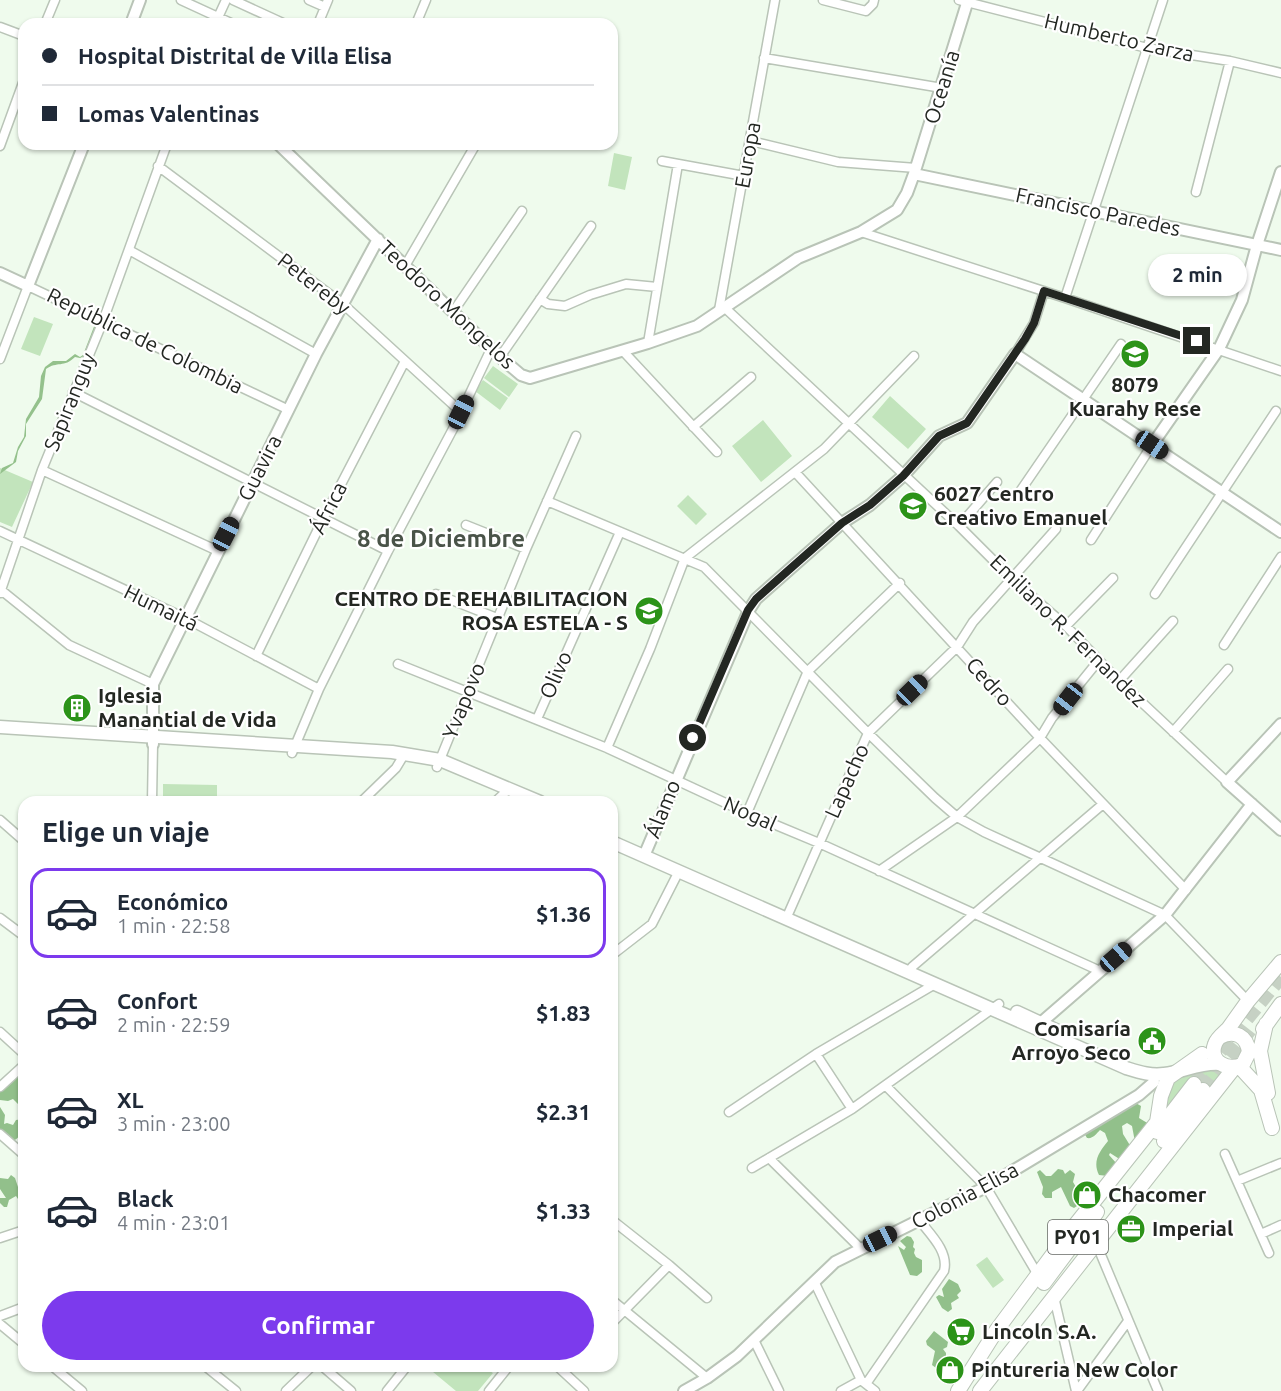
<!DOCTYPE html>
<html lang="es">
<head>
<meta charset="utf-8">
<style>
  body { margin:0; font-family:Ubuntu,sans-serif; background:#f2f2f3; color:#1f2937; height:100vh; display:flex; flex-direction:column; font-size:22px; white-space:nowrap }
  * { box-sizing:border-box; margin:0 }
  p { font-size:20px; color:#747a83 }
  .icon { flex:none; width:33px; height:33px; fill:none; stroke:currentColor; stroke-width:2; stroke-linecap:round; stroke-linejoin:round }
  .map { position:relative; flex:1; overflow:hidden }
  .panel { position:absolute; left:18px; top:796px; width:600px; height:576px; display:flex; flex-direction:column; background:#fff; border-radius:18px; box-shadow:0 2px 4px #0004 }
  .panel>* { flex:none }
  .hud { position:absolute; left:18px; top:18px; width:600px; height:132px; border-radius:18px; box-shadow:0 2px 4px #0004; display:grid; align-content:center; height:132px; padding:0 24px; background:#fff }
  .end { position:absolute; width:27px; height:27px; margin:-14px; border:8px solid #232722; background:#fff; box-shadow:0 0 0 3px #fff }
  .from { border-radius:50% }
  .bubble { position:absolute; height:42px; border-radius:21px; background:#fff; box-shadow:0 2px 4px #0004; font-size:20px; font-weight:600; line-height:42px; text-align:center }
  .car { position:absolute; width:18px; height:36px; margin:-18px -9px; border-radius:8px; box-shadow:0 0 4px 2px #0007; background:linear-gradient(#222 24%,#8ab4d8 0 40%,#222 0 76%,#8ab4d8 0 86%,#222 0) }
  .hud b { display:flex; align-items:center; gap:21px; height:57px; font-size:22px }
  .hud b+b { border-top:2px solid #e0e1e3 }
  .hud i { width:15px; height:15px; background:#1f2937 }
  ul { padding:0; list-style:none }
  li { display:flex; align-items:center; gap:18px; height:90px; margin:0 12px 9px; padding:0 12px; border:3px solid transparent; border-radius:18px }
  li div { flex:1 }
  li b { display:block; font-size:22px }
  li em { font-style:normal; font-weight:600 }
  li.selected { border-color:#7c3aed }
  li>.icon { width:54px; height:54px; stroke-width:1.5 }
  h2 { padding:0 24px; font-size:27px; line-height:72px }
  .cta { display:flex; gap:12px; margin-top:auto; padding:12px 24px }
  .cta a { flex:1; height:69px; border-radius:36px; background:#7c3aed; color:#fff; font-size:24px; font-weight:600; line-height:69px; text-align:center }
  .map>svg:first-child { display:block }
  .green { fill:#c2e4bc }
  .forest { fill:#92c08b }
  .water { fill:#94c18c }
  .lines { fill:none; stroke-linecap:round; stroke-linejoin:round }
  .trunk-tunnel { stroke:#c6d1c4; stroke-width:14; stroke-dasharray:14 7; stroke-linecap:butt }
  .minor-casing { stroke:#b9c4b7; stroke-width:11 }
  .tertiary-casing { stroke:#b9c4b7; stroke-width:14 }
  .secondary-casing { stroke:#b9c4b7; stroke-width:15 }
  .trunk-casing { stroke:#b9c4b7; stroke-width:16 }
  .minor { stroke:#fff; stroke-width:8 }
  .tertiary { stroke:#fff; stroke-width:10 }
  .secondary { stroke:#fff; stroke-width:12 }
  .trunk { stroke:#fff; stroke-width:14 }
  .route { stroke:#232722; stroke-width:8 }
  .labels { text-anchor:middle; stroke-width:4.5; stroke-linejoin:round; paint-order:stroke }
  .shield { fill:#fff; stroke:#656864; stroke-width:1.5 }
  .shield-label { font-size:20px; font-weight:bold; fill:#232722 }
  .street-label { font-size:21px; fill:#232722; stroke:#fff }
  .poi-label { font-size:21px; font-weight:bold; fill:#232722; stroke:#fff; text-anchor:start }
  .quarter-label { font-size:24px; font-weight:bold; fill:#495348; stroke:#fff }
</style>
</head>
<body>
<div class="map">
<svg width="1281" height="1391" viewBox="0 0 1281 1391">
  <rect width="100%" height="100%" fill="#effbed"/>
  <path class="green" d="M614,153L632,157L625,190L608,186Z
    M34,317L53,324L40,356L21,349Z
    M493,366L518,384L509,397L484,378Z
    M483,380L508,398L500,410L475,391Z
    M890,396L926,429L908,449L872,417Z
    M763,420L792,456L761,482L732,446Z
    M0,468L33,482L12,527L0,522Z
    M688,495L707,514L696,525L677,506Z
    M163,784L217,785V802H163Z
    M1213,1069L1223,1071L1207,1092L1161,1119L1171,1077Z
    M987,1257L1004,1280L993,1288L976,1265Z
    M427,1367H484L493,1373L478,1391H456Z"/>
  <path class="forest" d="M17,1076L22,1082L20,1085C25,1099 30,1134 13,1141L0,1131V1107L5,1115L4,1124L7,1123L13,1125L16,1120L22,1119L20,1114L19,1105L13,1099L8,1101L0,1100V1084Z
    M1134,1102L1141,1106L1139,1118L1149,1124L1135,1142L1132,1126L1127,1123L1122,1126L1123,1134L1131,1147L1121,1160L1110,1153L1109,1155L1117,1164L1108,1176L1099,1175C1092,1161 1100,1151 1108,1141L1105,1133L1100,1130C1096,1134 1093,1139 1087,1138L1084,1133Z
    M1058,1169L1063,1170L1065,1174L1070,1170L1075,1174L1073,1182L1079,1192L1077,1195L1078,1199L1075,1202L1077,1206L1074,1208L1070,1206L1061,1187L1052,1192V1198H1045L1042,1194L1043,1187L1037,1172L1040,1170L1046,1176H1051Z
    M11,1175L15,1178L18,1187L24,1183V1202H20L16,1196L9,1200L7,1207H4L0,1203V1198H6L0,1189V1178L8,1179Z
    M907,1236L911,1237L914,1242L913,1247L915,1249L914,1253L916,1257L922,1260V1272L917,1276L910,1275L898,1246L904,1250L906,1247L900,1241Z
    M949,1279L958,1284L961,1291L957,1295L959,1298L951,1303L952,1309L948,1312L942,1308L936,1297L939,1295L944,1297L942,1289Z
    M934,1331L948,1342L947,1347L943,1349L946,1353V1362L936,1368L932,1365L935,1351L927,1345L926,1341Z"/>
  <path class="water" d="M95,324L96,326L85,356L80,358L75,357C64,368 57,361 46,369L42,399L26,424V436L18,451L16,462L0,474L2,468L13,463L18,447L24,437L26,419L39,397L41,376L45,367L53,361H66L75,354L80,357L83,355Z"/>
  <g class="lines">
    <path class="trunk-tunnel" d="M1194,1084L1281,977
      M1203,1090L1250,1030"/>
    <g class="minor-casing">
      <path id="minor" d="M181,0L233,24
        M233,0L285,24
        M309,0L325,7
        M823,0L866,11L873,4L874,0
        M959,0L1147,48L1230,61L1281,73
        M45,24L55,0
        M215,24L226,0
        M318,24L328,0
        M416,24L426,0
        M0,27L24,36
        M764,58L942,88
        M751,141L838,162L916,168
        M0,146L24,80
        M662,161L744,176
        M158,166L344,305L461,412
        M1196,192L1230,61
        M861,232L1065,298L1281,371
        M129,250L316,354
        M405,266L476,144
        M1065,298L1163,0
        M540,299L548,304L565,306L590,295L626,284L657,287
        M724,307L959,526L1011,578L1066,626L1119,681L1227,782
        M719,310L775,0
        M453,312L522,211
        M648,343L678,164
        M623,351L717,452
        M1015,354L1034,323L1044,291
        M500,357L591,226
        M0,359L28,286L289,410
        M73,392L388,551
        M693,427L751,377
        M42,470L218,551
        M795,472L1040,738L1186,890
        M1021,490L1121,344
        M547,501L704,567L868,733L935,798L957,817L984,832L1165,915L1248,1001
        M466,525L526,549
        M959,526L997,482
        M0,531L185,618L319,689
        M1091,540L1152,445
        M1,590L69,645L153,684
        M0,593L42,470L103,321L167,144
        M436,594L497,618
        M1155,594L1276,411
        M1066,626L1113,578
        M1224,645L1281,557
        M256,656L323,519L405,361
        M398,664L607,748L747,813L819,843L1100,971
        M1119,681L1173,621
        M537,719L620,532
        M1173,732L1228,669
        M607,748L650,649L685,558L824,449L914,356
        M292,753L319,689L388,551L454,427L491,349
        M437,767L526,549L576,436
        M152,802L153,744
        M361,802L396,768L405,753
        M495,802L509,789
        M747,813L808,671L900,583
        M0,820L24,841
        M879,871L957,817L1040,738L1052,718L1099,660
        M0,918L24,936
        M786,919L868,733L957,647L973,622L1056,529
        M612,955L652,924L679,871
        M912,967L1103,804
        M0,1032L24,1054
        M816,1054L852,1109
        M886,1086L986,1187L1038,1275
        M0,1087L24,1065
        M729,1112L816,1054L935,984
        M0,1134L24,1155
        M1225,1154L1269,1253
        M769,1158L861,1249
        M752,1168L852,1109L999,1004
        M1237,1181L1281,1163
        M612,1220L669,1265L707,1298
        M1261,1234L1281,1225
        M0,1238L24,1230
        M1096,1243L1158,1391
        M814,1281L861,1380L875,1391
        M1054,1297L1076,1391
        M612,1300L707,1378
        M0,1316L24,1307
        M612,1323L669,1265
        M0,1324L24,1344
        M754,1340L779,1391
        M52,1366L82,1391
        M205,1366L236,1391
        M322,1366L351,1391
        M557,1366L584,1391
        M866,1384L944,1271C949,1252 931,1235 920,1221
        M286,1391L312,1366
        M387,1391L407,1366
        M489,1391L509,1366
        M841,1391L861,1380
        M1077,1391L1128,1321"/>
    </g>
    <g class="tertiary-casing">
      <path id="tertiary" d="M131,24L140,0
        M278,144L500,357L521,375L530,378L648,343L697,326L798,258L861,232L897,210L907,193L914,174L968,0
        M914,174L1281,250
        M0,273L28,286L84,144
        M1152,445L1219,349L1242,300L1257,245L1281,172
        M1281,724L1227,782L1281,830
        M153,744V684L316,354L378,239
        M644,856L749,610L756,599L842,523L870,505L903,476L939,436L967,423L1015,354L1281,532
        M1036,1027L1165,915L1252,804
        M684,1391L707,1378L737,1356L835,1262L986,1187L1139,1095L1154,1082"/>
    </g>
    <g class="secondary-casing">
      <path id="secondary" d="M0,727L392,752L440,760L540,802
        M612,842L1126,1068C1139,1072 1151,1076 1164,1074C1183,1072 1201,1062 1220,1064
        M1017,1012L1058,1031"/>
    </g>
    <g class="trunk-casing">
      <path id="trunk" d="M1266,1024L1260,1051L1268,1093
        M1263,1029L1281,1004
        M1220,1037C1234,1029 1247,1036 1249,1052L1243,1064C1229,1072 1208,1062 1215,1044C1217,1038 1224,1033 1228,1029L1248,1001L1281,962
        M1239,1066L1261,1090L1272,1128
        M1157,1132L1194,1084
        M1164,1141L1203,1090
        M1044,1283L1097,1212
        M958,1391L996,1331L1068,1234L1157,1122L1161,1096L1168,1078L1202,1054
        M980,1391L1234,1068"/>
    </g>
    <use href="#minor" class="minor"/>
    <use href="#tertiary" class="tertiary"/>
    <use href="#secondary" class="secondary"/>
    <use href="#trunk" class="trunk"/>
  </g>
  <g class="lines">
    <path class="route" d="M693,738L748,610L756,599L842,523L870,505L903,476L939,436L967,423L1025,339L1034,323L1044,291L1197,341"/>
  </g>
  <defs>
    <g id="school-disc" transform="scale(1.5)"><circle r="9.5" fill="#2c9319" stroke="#fff"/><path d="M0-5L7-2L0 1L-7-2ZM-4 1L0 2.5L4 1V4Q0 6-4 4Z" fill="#fff"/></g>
    <g id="building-disc" transform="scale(1.5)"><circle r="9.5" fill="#2c9319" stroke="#fff"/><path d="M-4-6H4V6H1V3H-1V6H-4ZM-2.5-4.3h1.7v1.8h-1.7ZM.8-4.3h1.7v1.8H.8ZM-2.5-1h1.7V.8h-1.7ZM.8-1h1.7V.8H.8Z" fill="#fff"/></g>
    <g id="civic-disc" transform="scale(1.5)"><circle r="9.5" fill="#2c9319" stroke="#fff"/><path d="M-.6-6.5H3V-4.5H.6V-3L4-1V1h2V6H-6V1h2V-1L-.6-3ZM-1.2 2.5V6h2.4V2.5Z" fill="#fff"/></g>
    <g id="shop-disc" transform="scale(1.5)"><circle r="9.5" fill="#2c9319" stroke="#fff"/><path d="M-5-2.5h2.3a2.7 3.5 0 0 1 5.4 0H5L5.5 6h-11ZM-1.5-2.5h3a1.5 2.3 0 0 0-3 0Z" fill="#fff"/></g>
    <g id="office-disc" transform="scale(1.5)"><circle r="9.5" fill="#2c9319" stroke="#fff"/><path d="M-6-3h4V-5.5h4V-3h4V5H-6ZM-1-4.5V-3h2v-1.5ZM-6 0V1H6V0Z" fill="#fff"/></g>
    <g id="supermarket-disc" transform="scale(1.5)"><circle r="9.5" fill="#2c9319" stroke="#fff"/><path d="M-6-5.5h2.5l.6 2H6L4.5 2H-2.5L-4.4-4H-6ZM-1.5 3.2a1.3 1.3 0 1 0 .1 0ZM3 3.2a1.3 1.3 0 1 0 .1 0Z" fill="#fff"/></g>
  </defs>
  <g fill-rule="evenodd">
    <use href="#school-disc" x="1135" y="354"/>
    <use href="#school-disc" x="913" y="506"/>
    <use href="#school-disc" x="649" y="611"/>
    <use href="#building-disc" x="77" y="708"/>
    <use href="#civic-disc" x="1152" y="1041"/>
    <use href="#shop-disc" x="1087" y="1195"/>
    <use href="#office-disc" x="1131" y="1229"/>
    <use href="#supermarket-disc" x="961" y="1332"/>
    <use href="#shop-disc" x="950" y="1370"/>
  </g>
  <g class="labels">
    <rect class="shield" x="1048" y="1220" width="60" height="34" rx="4.5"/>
    <g class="shield-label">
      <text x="1078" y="1244">PY01</text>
    </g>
    <g class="street-label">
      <text transform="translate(1119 38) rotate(13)" y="7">Humberto Zarza</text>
      <text transform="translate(942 87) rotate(-73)" y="7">Oceanía</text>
      <text transform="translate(748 155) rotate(-80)" y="7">Europa</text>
      <text transform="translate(1098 212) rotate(12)" y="7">Francisco Paredes</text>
      <text transform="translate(314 284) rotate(38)" y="7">Petereby</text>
      <text transform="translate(447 305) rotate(43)" y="7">Teodoro Mongelos</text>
      <text transform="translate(145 341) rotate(26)" y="7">República de Colombia</text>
      <text transform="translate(70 402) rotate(-68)" y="7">Sapiranguy</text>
      <text transform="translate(260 468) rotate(-63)" y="7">Guavira</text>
      <text transform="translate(329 508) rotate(-63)" y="7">África</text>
      <text transform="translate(161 608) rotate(26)" y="7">Humaitá</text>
      <text transform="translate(1068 631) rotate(44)" y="7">Emiliano R. Fernandez</text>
      <text transform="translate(556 675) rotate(-66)" y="7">Olivo</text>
      <text transform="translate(989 682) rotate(48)" y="7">Cedro</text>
      <text transform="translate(464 701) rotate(-68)" y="7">Yvapovo</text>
      <text transform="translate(847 781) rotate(-66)" y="7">Lapacho</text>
      <text transform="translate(663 809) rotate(-68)" y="7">Álamo</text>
      <text transform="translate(750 814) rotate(24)" y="7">Nogal</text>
      <text transform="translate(965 1196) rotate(-28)" y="7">Colonia Elisa</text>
    </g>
    <g class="poi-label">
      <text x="1135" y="392" text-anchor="middle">8079<tspan x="1135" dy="24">Kuarahy Rese</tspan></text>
      <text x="934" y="501">6027 Centro<tspan x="934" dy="24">Creativo Emanuel</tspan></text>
      <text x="628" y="606" text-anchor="end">CENTRO DE REHABILITACION<tspan x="628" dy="24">ROSA ESTELA - S</tspan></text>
      <text x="98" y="703">Iglesia<tspan x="98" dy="24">Manantial de Vida</tspan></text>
      <text x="1131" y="1036" text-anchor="end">Comisaría<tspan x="1131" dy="24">Arroyo Seco</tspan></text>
      <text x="1108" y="1202">Chacomer</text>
      <text x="1152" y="1236">Imperial</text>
      <text x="982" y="1339">Lincoln S.A.</text>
      <text x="971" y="1377">Pintureria New Color</text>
    </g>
    <g class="quarter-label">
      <text x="441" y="547">8 de Diciembre</text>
    </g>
  </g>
</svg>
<i class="end from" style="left:693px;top:738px"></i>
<i class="end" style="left:1197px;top:341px"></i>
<div class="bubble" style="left:1148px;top:254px;width:99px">2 min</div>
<i class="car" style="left:461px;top:412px;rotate:26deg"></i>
<i class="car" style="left:1152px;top:445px;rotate:124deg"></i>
<i class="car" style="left:226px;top:534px;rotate:27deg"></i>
<i class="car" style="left:912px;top:690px;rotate:46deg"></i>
<i class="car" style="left:1068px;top:699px;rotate:218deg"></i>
<i class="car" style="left:1116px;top:957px;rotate:49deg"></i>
<i class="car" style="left:880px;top:1239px;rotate:64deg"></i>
<div class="hud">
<b><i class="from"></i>Hospital Distrital de Villa Elisa</b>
<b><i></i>Lomas Valentinas</b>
</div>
<section class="panel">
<h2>Elige un viaje</h2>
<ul>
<li class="selected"><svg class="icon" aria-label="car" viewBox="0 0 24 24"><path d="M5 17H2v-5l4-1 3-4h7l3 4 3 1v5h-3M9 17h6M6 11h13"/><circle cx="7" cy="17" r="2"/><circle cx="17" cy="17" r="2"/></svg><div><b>Económico</b><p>1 min · 22:58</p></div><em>$1.36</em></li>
<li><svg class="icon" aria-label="car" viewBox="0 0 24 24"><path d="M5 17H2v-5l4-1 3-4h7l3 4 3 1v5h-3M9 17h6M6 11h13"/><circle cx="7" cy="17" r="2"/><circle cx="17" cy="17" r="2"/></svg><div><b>Confort</b><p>2 min · 22:59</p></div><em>$1.83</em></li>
<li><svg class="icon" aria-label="car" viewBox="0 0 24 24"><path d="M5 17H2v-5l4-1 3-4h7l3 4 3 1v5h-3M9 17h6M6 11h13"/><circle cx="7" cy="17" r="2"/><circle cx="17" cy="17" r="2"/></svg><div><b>XL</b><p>3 min · 23:00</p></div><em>$2.31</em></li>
<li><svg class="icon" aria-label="car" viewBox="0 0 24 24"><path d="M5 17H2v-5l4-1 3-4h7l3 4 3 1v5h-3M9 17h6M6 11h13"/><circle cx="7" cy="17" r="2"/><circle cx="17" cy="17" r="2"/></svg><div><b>Black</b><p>4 min · 23:01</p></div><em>$1.33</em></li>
</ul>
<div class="cta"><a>Confirmar</a></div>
</section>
</div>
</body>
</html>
